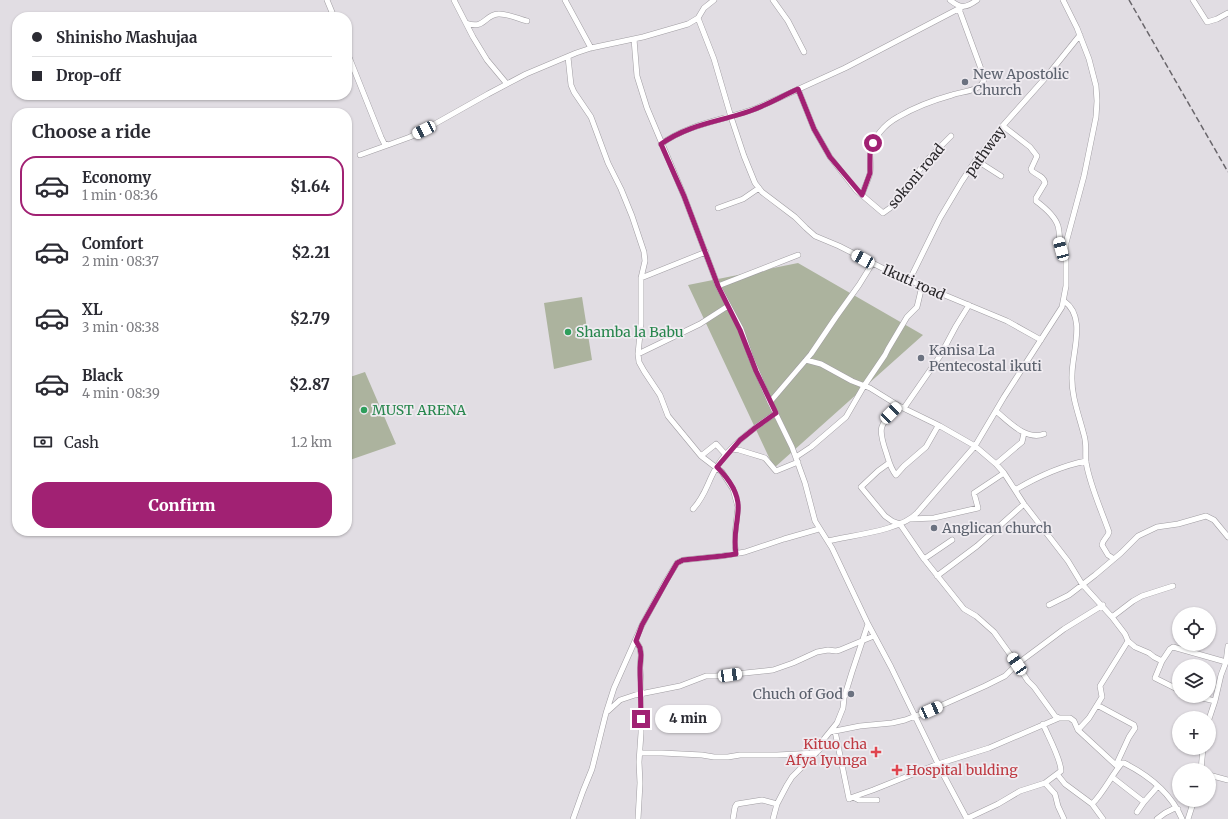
<!DOCTYPE html>
<html lang="en">
<head>
<meta charset="utf-8">
<style>
  body { margin:0; font-family:Merriweather,serif; background:#f7f7f7; color:#2b2b33; height:100vh; display:flex; flex-direction:column; font-size:15px; white-space:nowrap }
  * { box-sizing:border-box; margin:0 }
  p { font-size:13px; color:#7c7c81 }
  .icon { flex:none; width:22px; height:22px; fill:none; stroke:currentColor; stroke-width:2; stroke-linecap:round; stroke-linejoin:round }
  .map { position:relative; flex:1; overflow:hidden }
  .drawer { position:absolute; left:12px; top:108px; width:340px; height:428px; display:flex; flex-direction:column; background:#fff; border-radius:16px; box-shadow:0 1px 3px #0004 }
  .drawer>* { flex:none }
  .top-card { position:absolute; left:12px; top:12px; width:340px; height:88px; border-radius:16px; box-shadow:0 1px 3px #0004; display:grid; align-content:center; height:88px; padding:0 20px; background:#fff }
  .tools { position:absolute; left:1172px; top:607px; display:grid; gap:8px }
  .tools a { display:grid; place-items:center; width:44px; height:44px; border-radius:50%; background:#fff; box-shadow:0 1px 3px #0004; font-size:20px }
  .end { position:absolute; width:18px; height:18px; margin:-9px; border:5px solid #a12173; background:#fff; box-shadow:0 0 0 2px #fff }
  .from { border-radius:50% }
  .bubble { position:absolute; height:28px; border-radius:14px; background:#fff; box-shadow:0 1px 3px #0004; font-size:13px; font-weight:800; line-height:28px; text-align:center }
  .car { position:absolute; width:12px; height:24px; margin:-12px -6px; border-radius:5px; box-shadow:0 0 3px 1px #0007; background:linear-gradient(#fff 24%,#345 0 40%,#fff 0 76%,#345 0 86%,#fff 0) }
  .top-card b { display:flex; align-items:center; gap:14px; height:38px; font-size:15px }
  .top-card b+b { border-top:1px solid #e1e1e2 }
  .top-card i { width:10px; height:10px; background:#2b2b33 }
  ul { padding:0; list-style:none }
  li { display:flex; align-items:center; gap:12px; height:60px; margin:0 8px 6px; padding:0 12px; border:2px solid transparent; border-radius:16px }
  li div { flex:1 }
  li b { display:block; font-size:15px }
  li em { font-style:normal; font-weight:800 }
  li.current { border-color:#a12173 }
  li>.icon { width:36px; height:36px; stroke-width:1.5 }
  h2 { padding:0 20px; font-size:18px; line-height:48px }
  .pay { display:flex; align-items:center; gap:10px; height:44px; padding:0 20px; font-size:15px }
  .pay p { margin-inline-start:auto }
  .primary-button { display:flex; gap:8px; margin-top:auto; padding:8px 20px }
  .primary-button a { flex:1; height:46px; border-radius:16px; background:#a12173; color:#fff; font-size:16px; font-weight:800; line-height:46px; text-align:center }
  .map>svg:first-child { display:block }
  .green { fill:#acb39e }
  .lines { fill:none; stroke-linecap:round; stroke-linejoin:round }
  .street-casing { stroke:#a09da2; stroke-width:6 }
  .street { stroke:#fff; stroke-width:5 }
  .rail { stroke:#69666b; stroke-width:1.5; stroke-dasharray:6 3; stroke-linecap:butt }
  .route { stroke:#a12173; stroke-width:5 }
  .worship-dot { fill:#6b7280; stroke:#efebf0; stroke-width:1.5 }
  .leisure-dot { fill:#2e9e5b; stroke:#efebf0; stroke-width:1.5 }
  .health-dot { fill:#e0444e; stroke:#efebf0; stroke-width:1.5 }
  .labels { text-anchor:middle; stroke-width:3.5; stroke-linejoin:round; paint-order:stroke }
  .worship-label { font-size:14px; fill:#5b616d; stroke:#efebf0; text-anchor:start }
  .street-label { font-size:14px; fill:#2a282b; stroke:#efebf0 }
  .leisure-label { font-size:14px; fill:#27864d; stroke:#efebf0; text-anchor:start }
  .health-label { font-size:14px; fill:#be3a42; stroke:#efebf0; text-anchor:end }
</style>
</head>
<body>
<div class="map">
<svg width="1228" height="819" viewBox="0 0 1228 819">
  <rect width="100%" height="100%" fill="#e1dde3"/>
  <path class="green" d="M798,263L923,335L774,468L688,285Z
    M582,297L592,360L554,369L544,303Z
    M365,372L396,444L347,461V378Z"/>
  <g class="lines">
    <g class="street-casing">
      <path id="street" d="M327,0L334,17
        M454,0L473,37L487,60L507,84
        M565,0L591,48
        M773,0L788,21L804,52
        M950,0C961,9 966,8 977,0
        M1193,0L1207,22L1217,19L1228,13
        M698,18L714,59L731,117L744,156L755,183L762,192L795,217L806,228L815,236L839,246L894,274L1007,321L1041,340
        M466,23C485,30 484,15 498,14C506,13 519,19 527,21
        M634,39L637,76L647,108L684,196L718,286L741,329L751,358L770,402L792,447L805,483L815,521L832,548L868,624L891,667L943,774L967,819
        M347,52L381,137L384,143L388,145L410,137L424,130L488,94L526,74L576,53L591,48L643,37L688,24L698,18L704,8L714,0
        M568,57L571,85L574,92L591,117L608,163L621,189L632,216L644,252L645,261L641,278V324L638,354L639,362L644,371L660,395L668,416L701,456L722,472L733,489L738,507L735,534V546L736,554
        M798,89L814,129L830,157L856,190L883,213L890,208L928,159L951,136
        M1003,126L1030,147L1037,156L1031,169L1032,171C1036,175 1044,176 1045,183L1036,198V201C1044,207 1055,216 1058,226C1060,233 1059,241 1061,249
        M661,144C690,123 725,120 757,108L845,68L962,7
        M360,155L388,145
        M976,160L1001,176
        M862,195C864,188 868,181 870,173C871,167 870,160 870,154C872,138 885,124 898,117C915,107 934,100 952,95C960,92 971,92 978,87C982,85 984,81 984,77L959,9
        M718,208L743,199L759,188
        M641,278L706,252
        M909,281L940,218L962,181L976,160L999,130L1047,76L1080,35
        M718,286L798,255
        M1064,301C1087,317 1072,352 1072,375C1071,396 1079,415 1084,435C1087,444 1085,453 1086,462C1090,486 1101,509 1109,532C1108,537 1103,539 1102,545L1108,555L1114,559
        M638,354L700,324L728,306
        M806,360L821,364L852,381L870,388L899,406L940,426L975,446L996,464L1004,473L1024,504L1068,561L1082,584L1112,617L1125,634L1128,641L1135,647L1149,653L1154,657L1162,661L1155,678L1179,690
        M770,402L811,354L836,317L859,285L872,264
        M899,406C880,425 877,426 886,452C889,461 890,468 896,475L904,466L926,447L938,426
        M904,408L940,356L956,326L969,305
        M996,411C1008,421 1026,441 1044,434
        M732,449L739,450L765,458L776,471L798,462
        M701,456L716,444L726,455
        M796,457L811,447L846,417L864,386L885,355L888,349L907,317L917,307L922,286
        M889,463L878,471L861,487L885,516L892,521L900,524L924,559L964,609L976,616L994,632L1012,657L1028,681L1034,687L1055,716L1059,718H1070L1074,721L1078,730L1118,767
        M996,464L1022,442L1024,433
        M1015,490C1037,477 1061,466 1086,461
        M693,509C706,495 707,483 716,468C730,445 754,428 776,413
        M911,519L934,518L978,508L974,493L1004,473
        M828,541C852,535 900,531 917,513L975,446L1004,397L1062,307L1066,286V243L1084,176L1096,117L1097,101L1096,86L1089,59L1077,28L1063,0
        M924,559L952,540
        M937,576L977,546L1024,504
        M1049,605L1069,595L1095,575L1121,553L1138,536L1157,527L1178,524L1206,516L1214,520L1228,537
        M1112,617L1133,601L1142,596L1173,586
        M636,641L640,648L641,655L640,668L641,682V733L639,762L640,783L638,819
        M1162,661L1170,649L1173,647L1226,662
        M1194,696L1215,701
        M1097,705L1134,725L1135,728L1129,737L1116,765
        M608,711L620,700L635,695L680,686L706,676H716L773,670L793,663L817,652L828,650L836,651L840,650L864,640L874,636
        M1209,719L1215,701L1221,675L1226,662L1228,646
        M1078,730L1089,718L1102,697L1100,686L1128,641
        M835,731L849,799L853,797L859,800H877
        M830,732L860,726L892,723L905,720L931,710L985,686L1005,676L1017,664L1040,647L1064,629L1103,605
        M640,753H662L702,755L714,757H728L740,755H777L816,753
        M1201,770L1203,748
        M1057,774L1065,784L1092,804L1103,819
        M1209,775L1228,780
        M1112,777L1144,802
        M1045,783L1055,794L1058,806L1064,819
        M853,797L873,790L938,764L989,748L1059,718
        M1092,804C1104,792 1111,776 1122,763H1124C1148,775 1171,793 1182,819
        M1137,812L1144,802L1158,786
        M573,819L583,791L592,769L606,713L614,688L642,625L666,581L677,563L683,560L722,556L745,552L784,539L819,529
        M733,819L735,807L737,804L762,800L777,804
        M773,819L777,804L787,785L792,777L820,749L824,739L837,723L843,708L844,698L852,672L868,624
        M966,819L998,804L1020,791L1045,783L1061,771C1061,759 1048,736 1043,724
        M1157,819L1165,813L1175,808L1178,809
        M1188,819L1194,800"/>
    </g>
    <use href="#street" class="street"/>
    <path class="rail" d="M1129,0L1228,172"/>
  </g>
  <g class="lines">
    <path class="route" d="M641,719L640,668L641,655L640,648L636,641L642,625L666,582L677,563L683,560L722,556L736,554C733,536 737,527 738,511C740,494 728,478 717,467L740,440L755,428L776,413L756,371L740,330L718,286L684,196L661,144C689,124 719,122 750,111C767,105 782,96 798,89L814,129L830,157L862,195L870,173V154L873,143"/>
  </g>
  <g class="worship-dot">
    <circle cx="965" cy="82" r="4"/>
    <circle cx="921" cy="358" r="4"/>
    <circle cx="934" cy="528" r="4"/>
    <circle cx="851" cy="694" r="4"/>
  </g>
  <g class="leisure-dot">
    <circle cx="568" cy="332" r="4"/>
    <circle cx="364" cy="410" r="4"/>
  </g>
  <g class="health-dot">
    <path d="M874 746h4v4h4v4h-4v4h-4v-4h-4v-4h4z"/>
    <path d="M895 764h4v4h4v4h-4v4h-4v-4h-4v-4h4z"/>
  </g>
  <g class="labels">
    <g class="worship-label">
      <text x="973" y="79">New Apostolic<tspan x="973" dy="16">Church</tspan></text>
      <text x="929" y="355">Kanisa La<tspan x="929" dy="16">Pentecostal ikuti</tspan></text>
      <text x="942" y="533">Anglican church</text>
      <text x="843" y="699" text-anchor="end">Chuch of God</text>
    </g>
    <g class="street-label">
      <text transform="translate(985 151) rotate(-54)" y="5">pathway</text>
      <text transform="translate(916 176) rotate(-50)" y="5">sokoni road</text>
      <text transform="translate(914 282) rotate(24)" y="5">Ikuti road</text>
    </g>
    <g class="leisure-label">
      <text x="576" y="337">Shamba la Babu</text>
      <text x="372" y="415">MUST ARENA</text>
    </g>
    <g class="health-label">
      <text x="867" y="749">Kituo cha<tspan x="867" dy="16">Afya Iyunga</tspan></text>
      <text x="906" y="775" text-anchor="start">Hospital bulding</text>
    </g>
  </g>
</svg>
<div class="tools">
<a><svg class="icon" aria-label="locate" viewBox="0 0 24 24"><circle cx="12" cy="12" r="6"/><path d="M12 2v4M12 18v4M2 12h4M18 12h4"/></svg></a>
<a><svg class="icon" aria-label="layers" viewBox="0 0 24 24"><path d="M12 4l9 5-9 5-9-5zM3 14l9 5 9-5"/></svg></a>
<a>+</a>
<a>−</a>
</div>
<i class="end from" style="left:873px;top:143px"></i>
<i class="end" style="left:641px;top:719px"></i>
<div class="bubble" style="left:655px;top:705px;width:66px">4 min</div>
<i class="car" style="left:424px;top:130px;rotate:244deg"></i>
<i class="car" style="left:1061px;top:249px;rotate:345deg"></i>
<i class="car" style="left:863px;top:259px;rotate:299deg"></i>
<i class="car" style="left:891px;top:413px;rotate:45deg"></i>
<i class="car" style="left:1017px;top:664px;rotate:326deg"></i>
<i class="car" style="left:730px;top:675px;rotate:82deg"></i>
<i class="car" style="left:931px;top:710px;rotate:66deg"></i>
<div class="top-card">
<b><i class="from"></i>Shinisho Mashujaa</b>
<b><i></i>Drop-off</b>
</div>
<section class="drawer">
<h2>Choose a ride</h2>
<ul>
<li class="current"><svg class="icon" aria-label="car" viewBox="0 0 24 24"><path d="M5 17H2v-5l4-1 3-4h7l3 4 3 1v5h-3M9 17h6M6 11h13"/><circle cx="7" cy="17" r="2"/><circle cx="17" cy="17" r="2"/></svg><div><b>Economy</b><p>1 min · 08:36</p></div><em>$1.64</em></li>
<li><svg class="icon" aria-label="car" viewBox="0 0 24 24"><path d="M5 17H2v-5l4-1 3-4h7l3 4 3 1v5h-3M9 17h6M6 11h13"/><circle cx="7" cy="17" r="2"/><circle cx="17" cy="17" r="2"/></svg><div><b>Comfort</b><p>2 min · 08:37</p></div><em>$2.21</em></li>
<li><svg class="icon" aria-label="car" viewBox="0 0 24 24"><path d="M5 17H2v-5l4-1 3-4h7l3 4 3 1v5h-3M9 17h6M6 11h13"/><circle cx="7" cy="17" r="2"/><circle cx="17" cy="17" r="2"/></svg><div><b>XL</b><p>3 min · 08:38</p></div><em>$2.79</em></li>
<li><svg class="icon" aria-label="car" viewBox="0 0 24 24"><path d="M5 17H2v-5l4-1 3-4h7l3 4 3 1v5h-3M9 17h6M6 11h13"/><circle cx="7" cy="17" r="2"/><circle cx="17" cy="17" r="2"/></svg><div><b>Black</b><p>4 min · 08:39</p></div><em>$2.87</em></li>
</ul>
<div class="pay"><svg class="icon" aria-label="cash" viewBox="0 0 24 24"><path d="M3 7h18v10H3z"/><circle cx="12" cy="12" r="2"/></svg>Cash<p>1.2 km</p></div>
<div class="primary-button"><a>Confirm</a></div>
</section>
</div>
</body>
</html>
